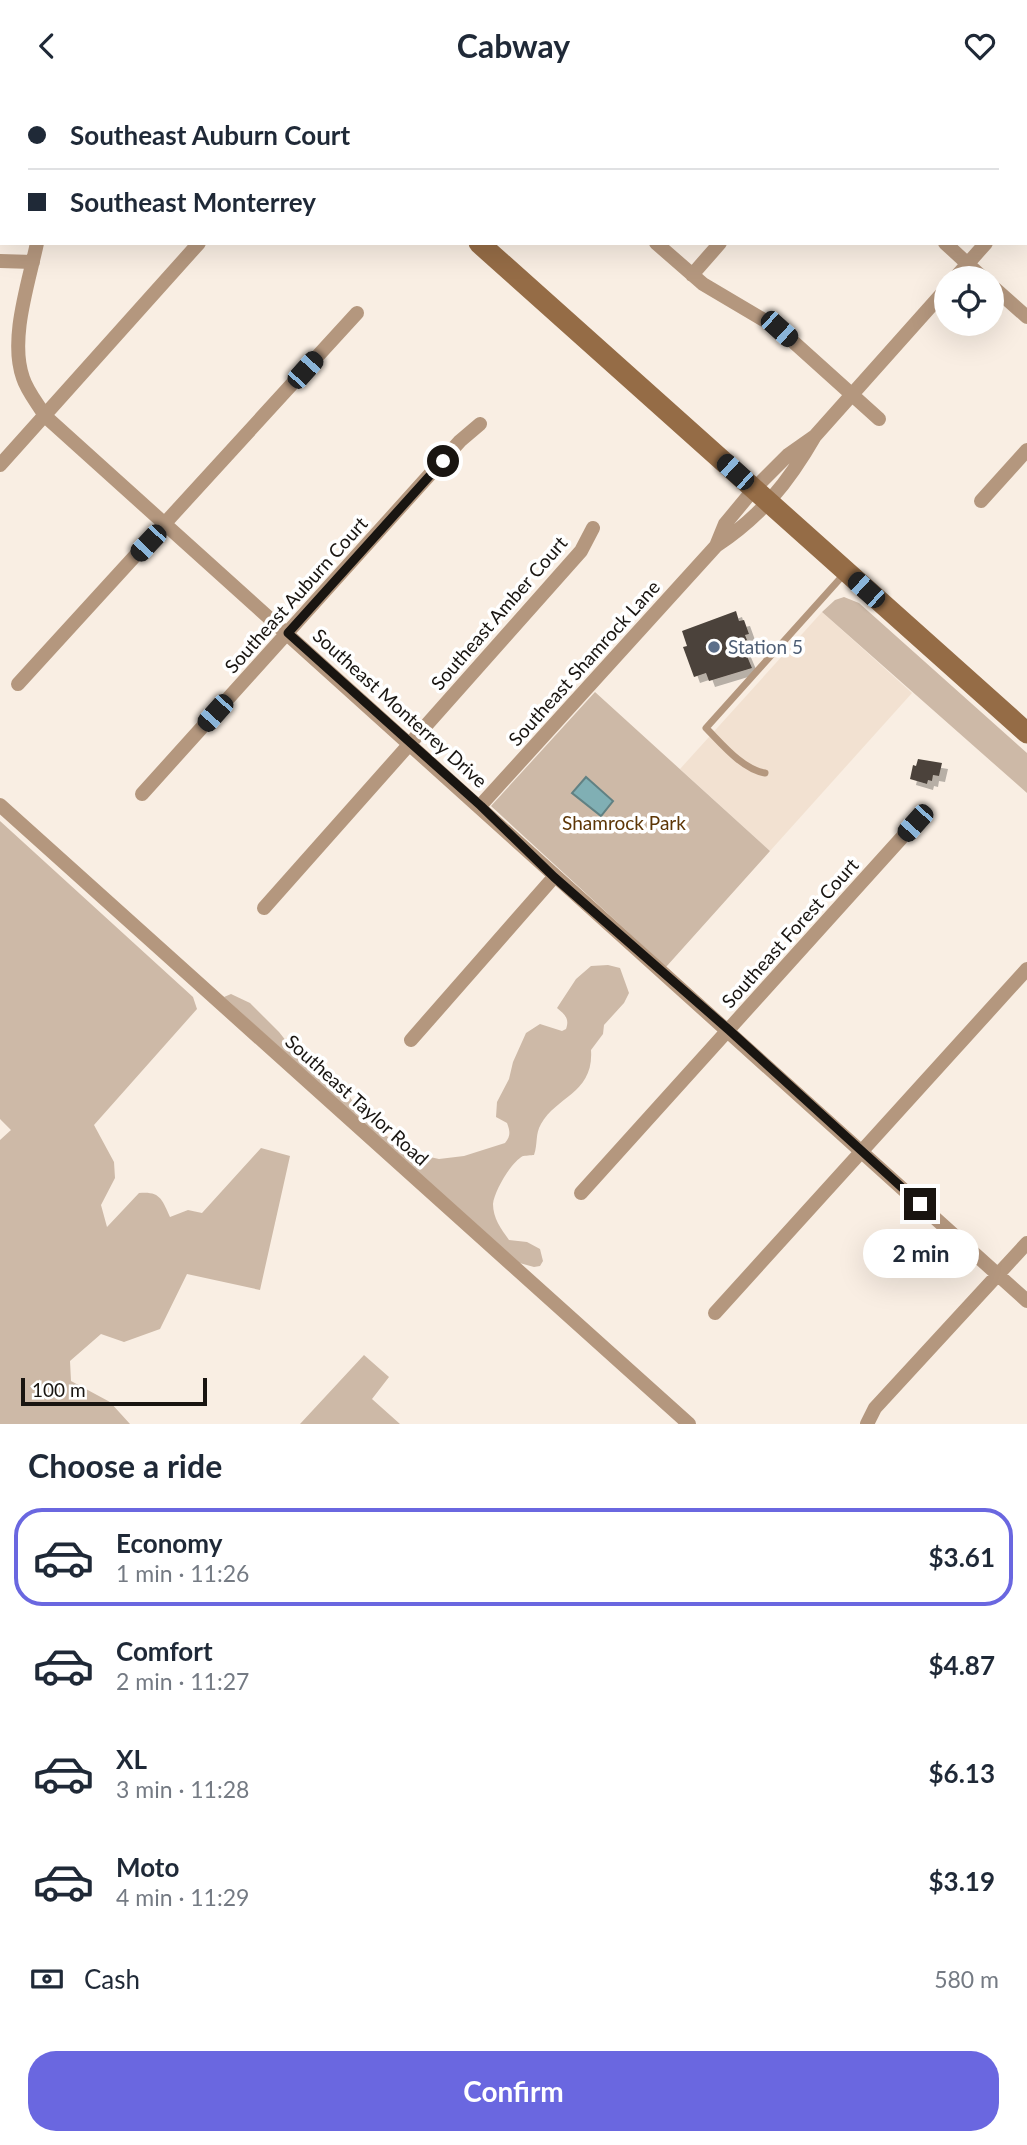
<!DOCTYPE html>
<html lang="en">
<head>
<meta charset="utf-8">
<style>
  body { margin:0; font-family:Lato,sans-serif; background:#f6f6f7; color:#1f2937; height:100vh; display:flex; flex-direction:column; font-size:26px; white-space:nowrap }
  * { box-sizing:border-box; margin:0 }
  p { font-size:23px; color:#747a83 }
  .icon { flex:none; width:38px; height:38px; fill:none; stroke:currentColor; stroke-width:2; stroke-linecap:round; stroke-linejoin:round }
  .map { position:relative; height:1333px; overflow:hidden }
  .panel { display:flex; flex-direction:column; background:#fff; flex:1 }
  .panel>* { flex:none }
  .banner { position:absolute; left:0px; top:0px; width:1027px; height:154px; box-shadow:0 7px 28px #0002; display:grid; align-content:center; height:154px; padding:0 28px; background:#fff }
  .buttons { position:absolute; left:934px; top:175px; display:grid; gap:14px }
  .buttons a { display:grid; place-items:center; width:70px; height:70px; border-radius:50%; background:#fff; box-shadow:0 7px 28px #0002; font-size:35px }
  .scale { position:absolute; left:21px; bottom:18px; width:186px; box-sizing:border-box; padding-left:7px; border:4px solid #191511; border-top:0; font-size:19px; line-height:24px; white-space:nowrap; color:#191511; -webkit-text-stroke:5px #fff; paint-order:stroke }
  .end { position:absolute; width:32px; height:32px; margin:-16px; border:9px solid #191511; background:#fff; box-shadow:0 0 0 4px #fff }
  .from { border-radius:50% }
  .bubble { position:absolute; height:49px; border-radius:24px; background:#fff; box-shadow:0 7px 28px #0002; font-size:23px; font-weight:700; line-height:49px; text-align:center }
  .car { position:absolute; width:21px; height:42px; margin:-21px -10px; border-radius:9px; box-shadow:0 0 5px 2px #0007; background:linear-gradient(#222 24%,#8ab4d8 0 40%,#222 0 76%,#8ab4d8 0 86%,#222 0) }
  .banner b { display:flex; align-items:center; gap:24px; height:66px; font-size:26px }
  .banner b+b { border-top:2px solid #e0e1e3 }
  .banner i { width:18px; height:18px; background:#1f2937 }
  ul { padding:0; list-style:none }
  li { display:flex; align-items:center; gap:21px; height:98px; margin:0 14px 10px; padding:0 14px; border:4px solid transparent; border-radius:28px }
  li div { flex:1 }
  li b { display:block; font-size:26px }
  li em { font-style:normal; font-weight:700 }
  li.selected { border-color:#6a67e0 }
  li>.icon { width:63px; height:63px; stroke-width:1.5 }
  h2 { padding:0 28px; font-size:32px; line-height:84px }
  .pay { display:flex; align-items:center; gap:18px; height:77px; padding:0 28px; font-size:26px }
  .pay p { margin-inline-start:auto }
  .action { display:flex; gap:14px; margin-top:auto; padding:14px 28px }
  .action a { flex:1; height:80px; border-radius:28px; background:#6a67e0; color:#fff; font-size:28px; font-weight:700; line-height:80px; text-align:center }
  header { display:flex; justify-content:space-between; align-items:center; height:91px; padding:0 28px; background:#fff; font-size:32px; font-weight:700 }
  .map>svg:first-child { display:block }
  .built { fill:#f2e1d1 }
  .green { fill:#cdb9a7 }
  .water { fill:#80afb4; stroke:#618183; stroke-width:2 }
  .building { fill:#4c433b; filter:url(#shadow) }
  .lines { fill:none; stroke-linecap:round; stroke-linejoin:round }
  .lane { stroke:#b4977e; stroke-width:7 }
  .street { stroke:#b4977e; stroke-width:14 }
  .secondary { stroke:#956c46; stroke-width:21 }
  .route { stroke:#191511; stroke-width:9 }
  .service-dot { fill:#5c6f8a; stroke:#fff; stroke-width:2.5 }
  .labels { text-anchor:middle; stroke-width:7; stroke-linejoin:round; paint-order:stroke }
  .street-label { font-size:19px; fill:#191511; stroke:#fff }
  .service-label { font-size:19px; fill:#4e5e75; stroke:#fff; text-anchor:start }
  .park-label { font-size:19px; fill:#5d3606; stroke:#fff }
</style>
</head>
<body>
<header><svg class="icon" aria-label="back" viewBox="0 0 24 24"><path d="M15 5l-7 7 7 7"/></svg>Cabway<svg class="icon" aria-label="heart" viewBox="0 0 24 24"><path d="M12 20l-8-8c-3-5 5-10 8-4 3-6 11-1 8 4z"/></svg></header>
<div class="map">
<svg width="1027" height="1333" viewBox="0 0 1027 1333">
  <defs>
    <filter id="shadow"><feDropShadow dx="6" dy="6" stdDeviation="0" flood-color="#0004"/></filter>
  </defs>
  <rect width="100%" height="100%" fill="#f9eee3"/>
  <path class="built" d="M822,521L912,602L770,760L680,678Z"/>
  <path class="green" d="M844,506L859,512L1027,662V702L822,521L835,509Z
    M595,601L770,760L666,876L491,715Z
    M0,730L193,906L197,918L94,1034L114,1071L115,1087L101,1114L107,1136L139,1102C160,1100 162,1108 170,1126L188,1119L202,1122L261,1057L290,1065L260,1199L187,1183L160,1238L124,1251L101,1243L70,1270L71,1290L110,1311L130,1333H0V1049L11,1039L0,1028Z
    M608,874L620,877L629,902L624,912L604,934L603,943L591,959C594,1002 557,1005 541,1033C535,1043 538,1052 534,1064C532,1064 524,1065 523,1065C511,1071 494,1101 493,1113C493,1127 501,1138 509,1149L527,1151L540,1158L543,1170L540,1175L534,1176L516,1171L224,906L231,903L250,912L279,941L302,970L340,993L366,1028L380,1041L416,1063L439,1068L464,1065L505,1052C511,1045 510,1040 507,1032L496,1026L497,1011L509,988L513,971L526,942L540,933L562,940L566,938C570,927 564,923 557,917L576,888L591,875Z
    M364,1264L389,1286L372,1308L400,1333H300Z"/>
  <path class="water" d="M586,686L613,710L601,725L572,702Z"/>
  <path class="building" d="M736,520L739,530L744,529L749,543L745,544L747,549L741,551L752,577L709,590L706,582L694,586L683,556L687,555L682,540Z
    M918,668L942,672L939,685L933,684L932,690L928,689L927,693L910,688L913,674L916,675Z"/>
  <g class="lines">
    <path class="lane" d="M765,682C742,678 722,653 706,637L846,481"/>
    <path class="street" d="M488,0L489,2
      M0,2L2,5
      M656,2L658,0
      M857,2L859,0
      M1026,119L1027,118
      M37,152C29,191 9,248 23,287C27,300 38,313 45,325L1027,1210
      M656,152L703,193L779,238L879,328
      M945,152L983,187
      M0,170L33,171
      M692,184L720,152
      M955,187L986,152
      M992,195L1027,226
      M0,374L199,152
      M981,410L1027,359
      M716,455L725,433L754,398L788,364L815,345L947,197
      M18,593L357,222
      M142,703L460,350L480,333
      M0,714L689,1333
      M480,715L716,455C761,425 788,392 815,345
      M264,817L581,460L593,437
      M411,949L554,786
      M581,1102L915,732
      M715,1222L1027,878
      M867,1333L875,1317L1027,1152"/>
    <path class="secondary" d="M310,0L311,2
      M479,152L1027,642"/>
  </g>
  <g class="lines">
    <path class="route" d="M443,370L288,542L481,715L554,786L729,939L920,1113"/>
  </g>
  <circle class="service-dot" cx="714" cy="556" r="7"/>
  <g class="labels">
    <g class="street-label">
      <text transform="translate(296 504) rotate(-48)" y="7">Southeast Auburn Court</text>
      <text transform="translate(499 522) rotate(-49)" y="7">Southeast Amber Court</text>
      <text transform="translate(584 572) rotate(-48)" y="7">Southeast Shamrock Lane</text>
      <text transform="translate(400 617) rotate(42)" y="7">Southeast Monterrey Drive</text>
      <text transform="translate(790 842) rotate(-48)" y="7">Southeast Forest Court</text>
      <text transform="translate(357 1009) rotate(42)" y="7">Southeast Taylor Road</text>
    </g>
    <g class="service-label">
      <text x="728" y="563">Station 5</text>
    </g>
    <g class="park-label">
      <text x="624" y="739">Shamrock Park</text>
    </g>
  </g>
</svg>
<div class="buttons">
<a><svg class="icon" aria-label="locate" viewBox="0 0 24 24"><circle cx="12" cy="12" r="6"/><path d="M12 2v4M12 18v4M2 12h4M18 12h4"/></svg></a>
</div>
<div class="scale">100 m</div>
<i class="end from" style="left:443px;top:370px"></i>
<i class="end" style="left:920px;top:1113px"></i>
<div class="bubble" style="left:863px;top:1138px;width:116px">2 min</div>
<i class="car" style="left:779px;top:238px;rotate:132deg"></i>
<i class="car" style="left:305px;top:279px;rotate:42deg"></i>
<i class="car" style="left:735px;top:381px;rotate:312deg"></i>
<i class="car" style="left:148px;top:452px;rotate:223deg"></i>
<i class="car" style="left:866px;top:499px;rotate:312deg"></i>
<i class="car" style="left:215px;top:622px;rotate:222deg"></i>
<i class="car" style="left:915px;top:732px;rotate:222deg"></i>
<div class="banner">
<b><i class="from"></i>Southeast Auburn Court</b>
<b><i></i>Southeast Monterrey</b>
</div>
</div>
<section class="panel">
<h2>Choose a ride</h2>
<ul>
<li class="selected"><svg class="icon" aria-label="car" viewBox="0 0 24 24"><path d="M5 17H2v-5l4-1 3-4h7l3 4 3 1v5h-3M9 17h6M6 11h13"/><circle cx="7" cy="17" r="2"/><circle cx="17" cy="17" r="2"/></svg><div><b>Economy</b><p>1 min · 11:26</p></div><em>$3.61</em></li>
<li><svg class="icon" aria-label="car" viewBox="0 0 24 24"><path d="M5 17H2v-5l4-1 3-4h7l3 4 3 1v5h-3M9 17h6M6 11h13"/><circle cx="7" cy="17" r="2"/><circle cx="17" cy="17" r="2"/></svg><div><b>Comfort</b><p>2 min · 11:27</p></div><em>$4.87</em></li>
<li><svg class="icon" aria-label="car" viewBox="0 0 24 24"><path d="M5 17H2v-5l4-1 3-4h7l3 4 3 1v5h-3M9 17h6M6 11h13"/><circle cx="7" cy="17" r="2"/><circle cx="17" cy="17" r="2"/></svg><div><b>XL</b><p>3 min · 11:28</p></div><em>$6.13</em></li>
<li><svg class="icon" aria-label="car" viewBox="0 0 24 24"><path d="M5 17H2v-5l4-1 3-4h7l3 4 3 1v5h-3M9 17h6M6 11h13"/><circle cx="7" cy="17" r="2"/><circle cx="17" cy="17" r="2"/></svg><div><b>Moto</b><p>4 min · 11:29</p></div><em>$3.19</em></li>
</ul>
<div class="pay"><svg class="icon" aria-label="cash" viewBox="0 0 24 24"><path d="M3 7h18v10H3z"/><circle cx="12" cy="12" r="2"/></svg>Cash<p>580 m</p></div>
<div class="action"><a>Confirm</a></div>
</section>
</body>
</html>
